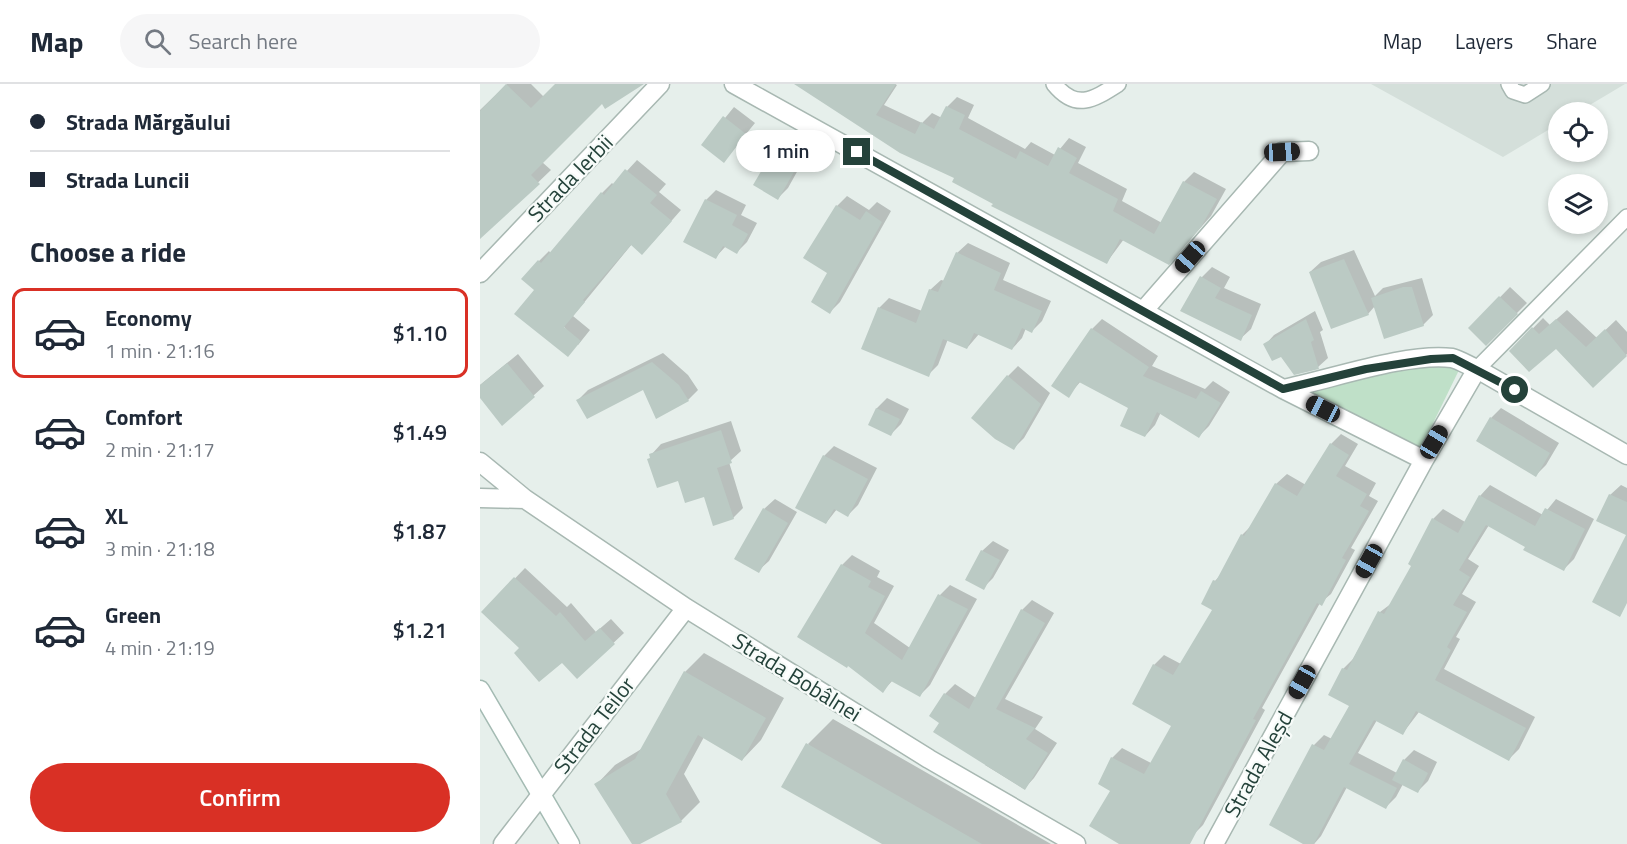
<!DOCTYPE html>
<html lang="en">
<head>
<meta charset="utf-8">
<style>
  body { margin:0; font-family:"Titillium Web",sans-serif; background:#f6f6f7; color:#1f2937; height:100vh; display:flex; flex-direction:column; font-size:22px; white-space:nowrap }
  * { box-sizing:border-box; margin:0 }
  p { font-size:20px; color:#747a83 }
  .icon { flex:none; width:33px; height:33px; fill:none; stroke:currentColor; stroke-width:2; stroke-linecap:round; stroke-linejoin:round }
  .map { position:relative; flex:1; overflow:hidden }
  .drawer { display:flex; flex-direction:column; background:#fff; width:480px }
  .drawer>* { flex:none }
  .hud { display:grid; align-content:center; height:132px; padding:0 30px; background:#fff }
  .tools { position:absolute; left:1068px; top:18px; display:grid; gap:12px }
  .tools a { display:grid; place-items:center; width:60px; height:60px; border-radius:50%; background:#fff; box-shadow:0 3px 9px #0003; font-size:30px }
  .end { position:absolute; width:27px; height:27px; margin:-14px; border:8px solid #24423a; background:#fff; box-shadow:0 0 0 3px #fff }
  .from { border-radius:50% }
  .bubble { position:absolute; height:42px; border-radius:21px; background:#fff; box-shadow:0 3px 9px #0003; font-size:20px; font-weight:600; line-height:42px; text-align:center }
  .car { position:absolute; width:18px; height:36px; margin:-18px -9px; border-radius:8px; box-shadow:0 0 4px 2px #0007; background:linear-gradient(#222 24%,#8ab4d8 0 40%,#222 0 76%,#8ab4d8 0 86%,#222 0) }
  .hud b { display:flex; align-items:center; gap:21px; height:57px; font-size:22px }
  .hud b+b { border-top:2px solid #e0e1e3 }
  .hud i { width:15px; height:15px; background:#1f2937 }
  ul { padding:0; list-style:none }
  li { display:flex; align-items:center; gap:18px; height:90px; margin:0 12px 9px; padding:0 18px; border:3px solid transparent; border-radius:12px }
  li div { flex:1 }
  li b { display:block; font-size:22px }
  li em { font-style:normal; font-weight:600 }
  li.selected { border-color:#d93025 }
  li>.icon { width:54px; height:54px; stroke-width:1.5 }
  h2 { padding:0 30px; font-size:27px; line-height:72px }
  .cta { display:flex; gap:12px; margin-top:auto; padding:12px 30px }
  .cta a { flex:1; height:69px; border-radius:36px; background:#d93025; color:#fff; font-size:24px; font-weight:600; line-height:69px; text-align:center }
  header { display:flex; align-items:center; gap:36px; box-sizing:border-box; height:84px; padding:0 30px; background:#fff; border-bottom:2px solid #e0e1e3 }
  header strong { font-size:28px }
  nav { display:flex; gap:33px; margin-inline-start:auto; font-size:21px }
  .search { width:420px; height:54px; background:#f6f6f7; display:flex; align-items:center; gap:15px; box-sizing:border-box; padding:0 21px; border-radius:33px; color:#747a83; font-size:22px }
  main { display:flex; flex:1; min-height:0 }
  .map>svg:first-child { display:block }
  .built { fill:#d4dfda }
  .green { fill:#bfe0c8 }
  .shadow { fill:#0003 }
  .building { fill:#bbcac4 }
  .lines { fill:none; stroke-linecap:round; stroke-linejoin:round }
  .service-casing { stroke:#a8b8b2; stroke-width:18 }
  .minor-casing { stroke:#a8b8b2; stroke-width:21 }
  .secondary-casing { stroke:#a4bbb3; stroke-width:21 }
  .service { stroke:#fff; stroke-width:15 }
  .minor { stroke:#fff; stroke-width:18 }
  .secondary { stroke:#fff; stroke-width:18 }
  .route { stroke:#24423a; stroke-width:8 }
  .labels { text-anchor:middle; stroke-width:4.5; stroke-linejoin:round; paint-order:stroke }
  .street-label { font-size:22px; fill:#24423a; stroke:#f7fbf9 }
</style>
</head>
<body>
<header>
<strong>Map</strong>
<div class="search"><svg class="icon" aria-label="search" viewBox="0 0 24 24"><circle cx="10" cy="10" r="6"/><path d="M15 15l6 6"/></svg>Search here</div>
<nav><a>Map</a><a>Layers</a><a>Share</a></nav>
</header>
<main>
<section class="drawer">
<div class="hud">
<b><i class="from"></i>Strada Mărgăului</b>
<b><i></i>Strada Luncii</b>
</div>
<h2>Choose a ride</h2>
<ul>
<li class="selected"><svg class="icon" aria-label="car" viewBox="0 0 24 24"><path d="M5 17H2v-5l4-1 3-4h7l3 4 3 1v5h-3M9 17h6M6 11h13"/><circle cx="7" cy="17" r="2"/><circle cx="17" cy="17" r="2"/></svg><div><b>Economy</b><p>1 min · 21:16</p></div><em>$1.10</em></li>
<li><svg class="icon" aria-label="car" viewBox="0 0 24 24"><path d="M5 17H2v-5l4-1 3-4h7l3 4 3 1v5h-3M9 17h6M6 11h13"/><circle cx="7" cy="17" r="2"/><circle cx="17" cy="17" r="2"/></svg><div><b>Comfort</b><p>2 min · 21:17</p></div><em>$1.49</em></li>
<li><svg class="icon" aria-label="car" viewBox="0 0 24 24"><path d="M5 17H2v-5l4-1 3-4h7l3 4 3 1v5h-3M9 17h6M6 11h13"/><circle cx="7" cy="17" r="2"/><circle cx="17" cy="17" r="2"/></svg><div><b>XL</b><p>3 min · 21:18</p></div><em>$1.87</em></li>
<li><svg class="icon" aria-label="car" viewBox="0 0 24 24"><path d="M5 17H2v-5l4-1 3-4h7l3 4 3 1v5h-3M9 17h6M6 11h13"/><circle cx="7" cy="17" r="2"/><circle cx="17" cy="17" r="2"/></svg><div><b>Green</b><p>4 min · 21:19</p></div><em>$1.21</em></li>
</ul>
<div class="cta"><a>Confirm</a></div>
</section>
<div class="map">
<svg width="1147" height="760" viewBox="0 0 1147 760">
  <rect width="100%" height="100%" fill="#e6efeb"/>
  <path class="built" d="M891,0H1145L1098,28H1078V40L1023,73Z"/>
  <path class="green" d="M953,280L979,286L940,366L826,307Z"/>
  <path class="shadow" d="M27,0H51L64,13L77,0H161L122,17L62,78L71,86L0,154V26Z
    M333,0H415L417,1L404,21L442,39L452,29L462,34L467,23L477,13L494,21L488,34L545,65L551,58L575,71L589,54L606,63L598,79L647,105L642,117L682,139L704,98L714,88L746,105L731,132L698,169L644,155L627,178L515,119Z
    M254,23L275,39L244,77L223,61Z
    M306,56L328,68L308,104L298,114L275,101L296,66Z
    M157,76L186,100L179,108L201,126L172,159L152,160L93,232L110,246L98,261L56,206L59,177L69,167L71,170L122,109L132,99L134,101Z
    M236,106L266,121L261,131L277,139L267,158L257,168L246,162L235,174L226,116Z
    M367,112L389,126L397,118L411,127L360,218L350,228L349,188L357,122Z
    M488,159L530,179L523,196L571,217L562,237L552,247L546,244L542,254L532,265L499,250L487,264L468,255L458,281L448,291L399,224L409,214L442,227L450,206L461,196L465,197L477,169Z
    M874,166L895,212L903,204L942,194L953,231L943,241L895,222L888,230L830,188L841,178Z
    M732,183L750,193L744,204L781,220L771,245L760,255L702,227L722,193Z
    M1030,203L1047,219L1006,260L990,244Z
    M1087,226L1117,254L1136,236L1147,248V270L1113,302L1076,263L1031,267L1063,234L1070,241Z
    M835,227L843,246L840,248L848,274L838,283L802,271L785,261L794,251Z
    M622,235L678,272L672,282L725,305L733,297L750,308L729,342L719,352L681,328L675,341L665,352L650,323L601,297L588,312L612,245Z
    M183,269L208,291L218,306L208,316L177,333L164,304L98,316L108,306Z
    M38,270L64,302L53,312L0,311V301Z
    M538,282L570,309L544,354L534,364L528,292Z
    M407,314L429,325L421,340L411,350L390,340L397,324Z
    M1021,324L1079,359L1066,381L1056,391L1011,334Z
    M251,337L261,367L249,378L263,424L253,434L171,371L181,360Z
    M861,350L878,360L865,382L896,399L889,412L898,417L871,464L875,466L851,510L840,519L782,624L785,626L723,741L713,751L632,706V674L642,664L671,679L693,641L674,581L684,571L701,580L734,525L735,497L742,489L762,451L771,442L796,400L807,390L826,401L851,360Z
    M354,362L397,384L378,421L368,431L357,425L346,439L344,372Z
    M1010,401L1063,431L1076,415L1114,435L1094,475L1084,485L1009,441L988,475L999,482L982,510L996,518L976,553L980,555L964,585L1055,633L1039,665L1029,675L939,628L923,649L897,636L878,669L917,689L924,676L934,666L957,678L948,697L938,707L923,700L916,713L906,723L867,703L841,752L834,760V661L844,651L852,655L871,621L863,585L873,575L900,528L912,519L933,481L953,435L963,425L985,438L1000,412Z
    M1141,401L1147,404V450L1118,436L1130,411Z
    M295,415L317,428L289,477L278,487L284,425Z
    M513,457L529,466L513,494L503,504L502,467Z
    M372,471L400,487L397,493L414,502L394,539L430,564L460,511L470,501L497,515L450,601L440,611L413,596L403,607L368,581L319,553L362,481Z
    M45,484L87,523L91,519L116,548L131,535L144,549L97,593L82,577L40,564L3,528Z
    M552,516L574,529L525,615L563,633L555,645L577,659L554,694L544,705L505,681L506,679L461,638L465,610L475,600L496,614L542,526Z
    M224,569L304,614L281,656L262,676L224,653L204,690L220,718L201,737L116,701L135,681L163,664L205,588Z
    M353,635L571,760H405L328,660Z"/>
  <path class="building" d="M26,0L51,24L75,0H164L125,25L122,20L51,91L60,100L0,155V27Z
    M314,0H416L396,31L435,50L441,38L454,45L466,22L485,31L479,45L536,75L540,67L568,82L578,63L597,74L589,89L638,115L633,127L674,150L703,97L737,115L721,143L689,181L640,155L627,180L511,122L513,120L472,98L474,94L420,69Z
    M243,32L266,50L244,79L221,61Z
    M294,65L319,79L298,116L273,101Z
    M145,85L177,111L170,119L192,137L162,171L151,161L103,216L105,218L84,243L101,257L88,273L34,230L54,206L41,195L58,176L61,179L121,108L124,111Z
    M225,115L257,131L252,141L268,150L257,170L243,162L236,175L203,158Z
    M356,121L380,136L386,127L402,138L350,230L331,218L347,189L323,174Z
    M476,168L521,189L514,206L562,227L552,249L542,244L532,266L494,249L487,265L463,255L449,293L381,265L398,223L436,239L449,205L458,208Z
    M864,175L889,231L851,245L829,188Z
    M720,192L741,204L735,214L772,231L761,257L700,227Z
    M923,203H932L944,242L904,255L891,214Z
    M1019,212L1038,230L1006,262L988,244Z
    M826,235L834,256L831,258L839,285L814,291L801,273L792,277L783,260Z
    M1076,235L1106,263L1125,245L1147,272L1113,304L1076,265L1049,288L1029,267L1052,243L1059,250Z
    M611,244L669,283L663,292L716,315L721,307L741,319L719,354L677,328L665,353L640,342L648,324L599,298L589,314L571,302Z
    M172,278L199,301L209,317L176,335L163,306L107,335L96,316Z
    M27,279L55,313L22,342L0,314V301Z
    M527,291L561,320L534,366L515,355L491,334Z
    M396,324L420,335L411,352L388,341Z
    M1010,333L1070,369L1056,393L996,357Z
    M241,346L252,379L237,384L254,435L233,442L224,413L205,419L198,397L177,404L167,375L170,374L169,370Z
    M850,359L869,371L856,392L887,410L880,422L889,427L862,474L866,476L842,522L837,519L773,635L776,636L710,760H639L609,742L630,707L618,700L631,673L664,690L691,642L652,620L673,580L693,591L732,526L721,520L733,496L736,497L761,450L764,452L795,399L817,412Z
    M343,371L388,395L368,433L354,425L346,440L315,424Z
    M1129,410L1147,418V519L1140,533L1112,518L1146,451L1116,437Z
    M999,411L1055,442L1065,424L1105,445L1084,487L1043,466L1045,463L1006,441L979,486L990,493L973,521L987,528L967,563L971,566L955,596L1046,644L1029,677L936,627L923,651L894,636L869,680L917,704L906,725L864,703L834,760H823L789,741L832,660L844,666L869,622L848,611L862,584L867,586L898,527L904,530L931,482L928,480L952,434L978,449Z
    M283,424L308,439L279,489L254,475Z
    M501,466L520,476L504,506L485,496Z
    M361,480L391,497L388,503L405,512L385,549L422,576L458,510L488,525L440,613L411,597L403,609L368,582L367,584L317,553Z
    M34,493L76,532L80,528L105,557L120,544L135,560L97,595L82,579L59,598L34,569L39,564L1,528Z
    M541,525L565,539L516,625L555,644L546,655L568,669L545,706L453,648L459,639L449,632L464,609L489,625Z
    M204,587L286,634L262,677L218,651L186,710L202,738L160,760H152L114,700L155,675Z
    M326,659L502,760H402L301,703Z
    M923,675L948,689L938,709L912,696Z"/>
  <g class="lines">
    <g class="service-casing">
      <path id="service" d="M574,0C596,27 613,16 638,0
        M1029,0L1033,7L1045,11L1062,0
        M997,285L1147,133"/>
    </g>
    <g class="minor-casing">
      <path id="minor" d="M254,0L803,305L944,376
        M0,189L180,0
        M664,226L802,68L829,67
        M803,305C849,296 927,268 972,274C980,276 989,282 997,285L1147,371
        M0,378L45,415L206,524L449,675L596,760
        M0,414L45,415
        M23,760L206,524
        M734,760L944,376L997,285"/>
    </g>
    <g class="secondary-casing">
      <path id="secondary" d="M0,606L90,760"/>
    </g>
    <use href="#service" class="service"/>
    <use href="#minor" class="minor"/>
    <use href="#secondary" class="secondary"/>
  </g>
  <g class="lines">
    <path class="route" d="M377,68L803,305L886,285L951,275L973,274L1035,306"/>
  </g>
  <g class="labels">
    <g class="street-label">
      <text transform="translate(90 94) rotate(-46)" y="8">Strada Ierbii</text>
      <text transform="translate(317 593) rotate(32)" y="8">Strada Bobâlnei</text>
      <text transform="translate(114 641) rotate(-52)" y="8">Strada Teilor</text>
      <text transform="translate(778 680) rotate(-61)" y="8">Strada Aleșd</text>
    </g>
  </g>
</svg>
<div class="tools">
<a><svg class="icon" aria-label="locate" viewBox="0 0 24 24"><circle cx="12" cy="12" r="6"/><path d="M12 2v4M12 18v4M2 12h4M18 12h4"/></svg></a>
<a><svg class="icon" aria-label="layers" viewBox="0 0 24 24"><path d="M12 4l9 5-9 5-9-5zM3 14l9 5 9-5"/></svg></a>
</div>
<i class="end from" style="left:1035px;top:306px"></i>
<i class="end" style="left:377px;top:68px"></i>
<div class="bubble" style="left:256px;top:46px;width:99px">1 min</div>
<i class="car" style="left:802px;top:68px;rotate:87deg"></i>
<i class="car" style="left:710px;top:173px;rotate:221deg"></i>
<i class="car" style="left:843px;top:325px;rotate:297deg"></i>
<i class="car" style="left:954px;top:358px;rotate:31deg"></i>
<i class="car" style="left:889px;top:477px;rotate:209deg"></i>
<i class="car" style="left:822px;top:598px;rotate:209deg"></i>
</div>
</main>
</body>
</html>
